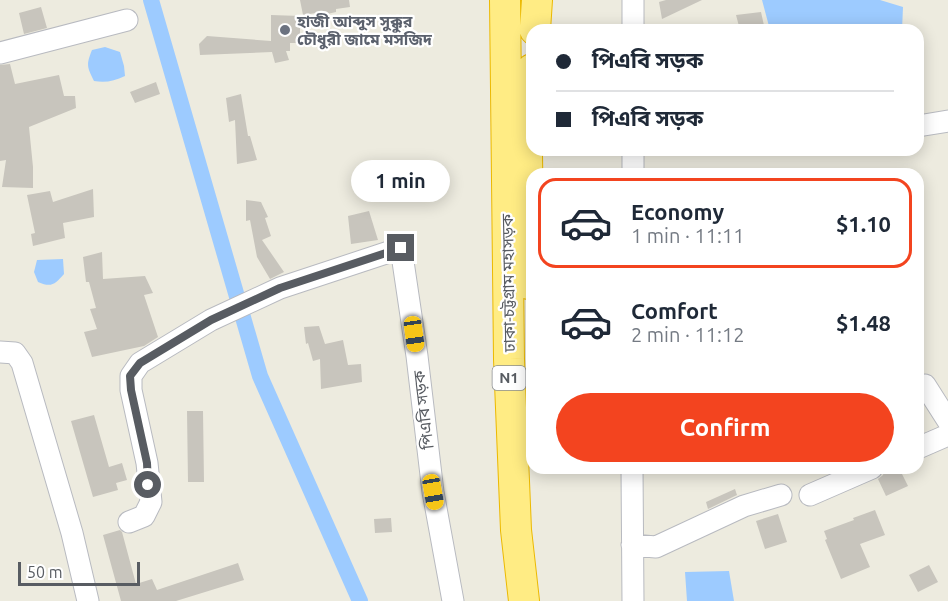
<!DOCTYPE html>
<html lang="en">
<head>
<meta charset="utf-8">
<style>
  body { margin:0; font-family:Ubuntu,"Noto Sans Bengali",sans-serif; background:#f6f6f7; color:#1f2937; height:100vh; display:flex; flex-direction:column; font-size:22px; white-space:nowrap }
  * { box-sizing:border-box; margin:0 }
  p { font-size:20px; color:#747a83 }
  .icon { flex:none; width:33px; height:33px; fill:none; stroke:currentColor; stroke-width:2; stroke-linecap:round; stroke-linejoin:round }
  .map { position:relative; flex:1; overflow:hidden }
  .sheet { position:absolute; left:526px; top:168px; width:398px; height:306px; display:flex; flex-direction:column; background:#fff; border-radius:18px; box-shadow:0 3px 15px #0003 }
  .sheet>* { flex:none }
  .banner { position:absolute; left:526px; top:24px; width:398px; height:132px; border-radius:18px; box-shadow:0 3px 15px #0003; display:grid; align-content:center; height:132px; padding:0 30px; background:#fff }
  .scale { position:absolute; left:18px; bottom:15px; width:122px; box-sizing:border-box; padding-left:6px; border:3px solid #585c62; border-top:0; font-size:16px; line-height:21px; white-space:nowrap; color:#585c62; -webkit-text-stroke:4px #fff; paint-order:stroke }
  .end { position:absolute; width:27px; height:27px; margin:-14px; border:8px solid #585c62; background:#fff; box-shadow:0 0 0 3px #fff }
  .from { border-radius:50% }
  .bubble { position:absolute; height:42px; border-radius:21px; background:#fff; box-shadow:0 3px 15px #0003; font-size:20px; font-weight:600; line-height:42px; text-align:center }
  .car { position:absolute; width:18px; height:36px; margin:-18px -9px; border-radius:8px; box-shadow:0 0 4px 2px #0007; background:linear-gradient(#f5c518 24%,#345 0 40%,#f5c518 0 76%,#345 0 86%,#f5c518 0) }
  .banner b { display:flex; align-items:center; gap:21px; height:57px; font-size:22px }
  .banner b+b { border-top:2px solid #e0e1e3 }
  .banner i { width:15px; height:15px; background:#1f2937 }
  ul { padding:10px 0 0; list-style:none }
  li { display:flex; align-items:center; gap:18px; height:90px; margin:0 12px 9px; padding:0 18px; border:3px solid transparent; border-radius:18px }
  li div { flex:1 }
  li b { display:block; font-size:22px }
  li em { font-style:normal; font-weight:600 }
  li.active { border-color:#f3441f }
  li>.icon { width:54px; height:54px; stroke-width:1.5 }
  .action { display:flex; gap:12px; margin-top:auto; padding:12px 30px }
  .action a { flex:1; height:69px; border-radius:36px; background:#f3441f; color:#fff; font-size:24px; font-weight:600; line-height:69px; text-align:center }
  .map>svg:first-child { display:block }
  .water { fill:#9dcbff }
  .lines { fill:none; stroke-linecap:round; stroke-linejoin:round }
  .canal { stroke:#9dcbff; stroke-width:16 }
  .building { fill:#c8c5bd }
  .minor-casing { stroke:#b8bac0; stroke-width:23 }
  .highway-casing { stroke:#ecb900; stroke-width:32 }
  .minor { stroke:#fff; stroke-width:21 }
  .highway { stroke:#ffec84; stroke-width:30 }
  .route { stroke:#585c62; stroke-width:8 }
  .worship-dot { fill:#6b7280; stroke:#fff; stroke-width:2 }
  .labels { text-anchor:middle; stroke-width:4.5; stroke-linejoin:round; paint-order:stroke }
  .shield { fill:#fff; stroke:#8a8d91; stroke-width:1.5 }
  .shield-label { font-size:15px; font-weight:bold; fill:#585c62 }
  .worship-label { font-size:16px; font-weight:bold; fill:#5b616d; stroke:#fff; text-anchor:start }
  .street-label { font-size:16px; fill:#585c62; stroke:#fff }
</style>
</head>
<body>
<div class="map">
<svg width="948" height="601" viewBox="0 0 948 601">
  <rect width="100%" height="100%" fill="#edebdf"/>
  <path class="water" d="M762,0H880L903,7L902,30H770Z
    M105,47L120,52L124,66L125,76C114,81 106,83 94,81C87,67 86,65 92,50Z
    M63,259L64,274C55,284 52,288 38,282L34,272L37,260Z
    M729,571L734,601H687L685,572Z"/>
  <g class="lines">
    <path class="canal" d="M151,0L260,376L360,601"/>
  </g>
  <path class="building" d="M300,0H349L350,7L336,9V12L323,15L322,12L303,15Z
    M666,0H702L662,19L659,2Z
    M41,7L47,28L24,34L19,13Z
    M761,12L765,30H740L736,15Z
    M271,15L300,16V43H290V51H286L289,60L275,63L272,52L200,55L199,44L207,36L271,41Z
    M10,64L15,84L59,75L64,96H75L76,108L29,127L33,167V188L2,187L6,160L0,161V65Z
    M156,82L160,94L135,103L130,92Z
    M241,94L248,136H250L257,160L237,164L235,120L229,122L226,98Z
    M93,189L94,217L63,223L65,238L33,246L31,234L35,233L27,195L50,191L53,202Z
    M246,200L261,202L268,217L265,218L271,236L262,240L284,272L270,279L257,257L250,220L246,221Z
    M369,211L378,240L351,244L348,216Z
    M102,252L103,279L145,276L153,293L144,295L158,337L144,346L92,357L84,332L97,329L90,309L96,308L89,282H86L83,257Z
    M319,326L325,344L343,340L348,365L361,364L362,382L321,389L320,359L313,361L308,343L306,344L304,327Z
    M187,411H203L204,482H188Z
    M94,415L109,467L122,463L127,480L116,483L118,490L93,497L71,421Z
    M885,468H899L908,486L886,496L878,479L883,475Z
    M735,489L737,495L708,509L706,502Z
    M875,510L885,535L860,544L870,567L841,579L825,540L827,539L824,531L854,520L853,518Z
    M778,514L787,542L765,549L756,521Z
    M391,518L392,532L375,533L374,519Z
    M120,530L122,532L136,584L152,579L157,590L238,563L244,580L176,601H121L103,535Z
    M929,565L938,582L918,592L909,575Z"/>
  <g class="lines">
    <g class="minor-casing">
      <path id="minor" d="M633,30V0
        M0,53L127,20
        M918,126L948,121
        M633,174V150
        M0,352L15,353L22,363L72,533L88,601
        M925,385L948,421
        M918,448L948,435
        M632,468L633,601
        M810,495L872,468
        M129,522L144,516L151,502L147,463L131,390V376L140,363L211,320L280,288L401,248L417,356L433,492L453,601
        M632,545L656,547L744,506L781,495"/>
    </g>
    <g class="highway-casing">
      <path id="highway" d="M505,0L509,359L516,530L524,601
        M535,30L537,0
        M529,284L527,155L532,69"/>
    </g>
    <use href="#minor" class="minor"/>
    <use href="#highway" class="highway"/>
  </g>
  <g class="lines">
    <path class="route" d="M148,485L147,463L131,390L130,376L140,363L211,320L280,288L401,248"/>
  </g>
  <circle class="worship-dot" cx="285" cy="30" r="6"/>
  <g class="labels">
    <rect class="shield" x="492.5" y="366" width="33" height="24" rx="4.5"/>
    <g class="shield-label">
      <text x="509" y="383">N1</text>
    </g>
    <g class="worship-label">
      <text x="297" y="27">হাজী আব্দুস সুক্কুর<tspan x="297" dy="18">চৌধুরী জামে মসজিদ</tspan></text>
    </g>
    <g class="street-label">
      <text transform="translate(508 283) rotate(-91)" y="6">ঢাকা-চট্টগ্রাম মহাসড়ক</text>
      <text transform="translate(423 410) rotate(-97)" y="6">পিএবি সড়ক</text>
    </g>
  </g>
</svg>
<div class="scale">50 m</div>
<i class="end from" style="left:148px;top:485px"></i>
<i class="end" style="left:401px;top:248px"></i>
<div class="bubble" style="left:351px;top:160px;width:99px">1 min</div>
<i class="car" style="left:414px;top:334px;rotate:172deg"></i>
<i class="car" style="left:433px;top:492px;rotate:170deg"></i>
<div class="banner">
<b><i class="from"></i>পিএবি সড়ক</b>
<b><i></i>পিএবি সড়ক</b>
</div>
<section class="sheet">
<ul>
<li class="active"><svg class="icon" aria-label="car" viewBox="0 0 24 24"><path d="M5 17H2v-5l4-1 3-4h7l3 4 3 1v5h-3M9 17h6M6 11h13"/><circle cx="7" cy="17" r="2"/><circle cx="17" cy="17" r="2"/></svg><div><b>Economy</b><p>1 min · 11:11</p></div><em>$1.10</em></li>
<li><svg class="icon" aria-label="car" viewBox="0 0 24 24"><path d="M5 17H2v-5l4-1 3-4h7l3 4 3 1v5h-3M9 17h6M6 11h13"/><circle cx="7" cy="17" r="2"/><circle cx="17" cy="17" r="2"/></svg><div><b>Comfort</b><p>2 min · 11:12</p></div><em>$1.48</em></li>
</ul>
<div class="action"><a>Confirm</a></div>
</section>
</div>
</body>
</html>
